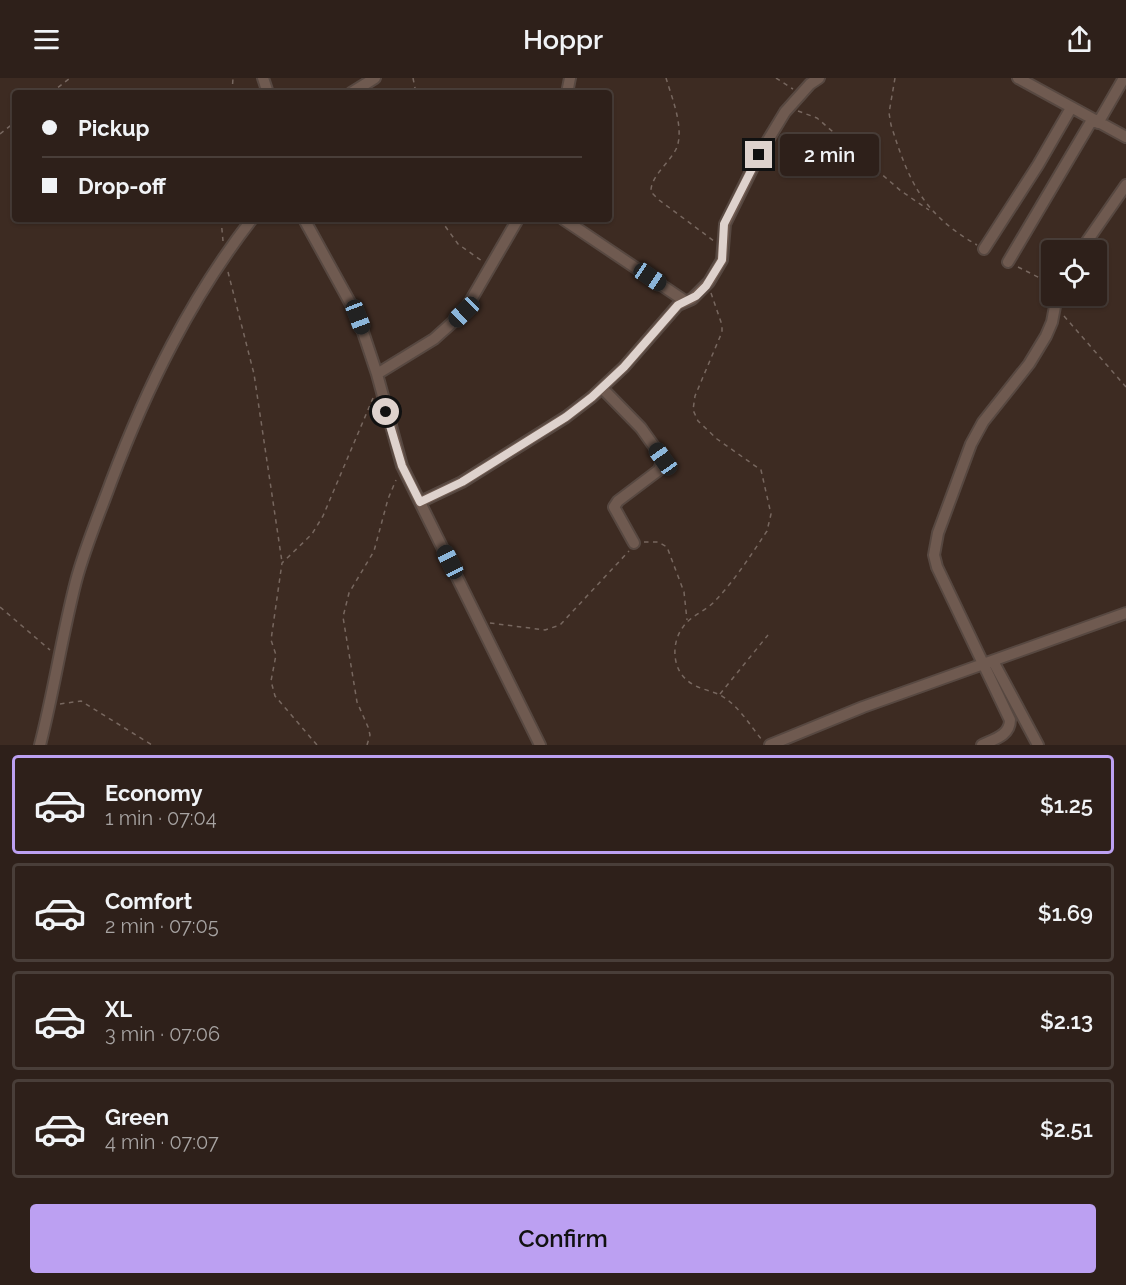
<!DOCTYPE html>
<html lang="en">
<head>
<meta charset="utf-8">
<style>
  body { margin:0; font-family:Raleway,sans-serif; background:#362823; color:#f1f3f6; height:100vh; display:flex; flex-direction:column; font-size:22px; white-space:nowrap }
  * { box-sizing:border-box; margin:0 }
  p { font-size:20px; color:#a7a3a2 }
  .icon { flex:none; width:33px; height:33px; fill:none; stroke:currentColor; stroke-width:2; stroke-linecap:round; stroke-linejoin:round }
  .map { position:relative; height:667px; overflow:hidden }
  .side { display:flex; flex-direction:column; background:#2e201a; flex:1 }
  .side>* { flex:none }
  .top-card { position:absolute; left:12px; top:12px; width:600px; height:132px; border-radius:6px; box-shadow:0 2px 4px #0004,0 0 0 2px #493e39; display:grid; align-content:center; height:132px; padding:0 30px; background:#2e201a }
  .buttons { position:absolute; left:1041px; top:162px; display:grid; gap:12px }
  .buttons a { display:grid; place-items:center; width:66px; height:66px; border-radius:6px; background:#2e201a; box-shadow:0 2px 4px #0004,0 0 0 2px #493e39; font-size:30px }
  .end { position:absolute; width:27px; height:27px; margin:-14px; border:8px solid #ded2cd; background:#111; box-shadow:0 0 0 3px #111 }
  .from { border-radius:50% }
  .bubble { position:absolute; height:42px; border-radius:6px; background:#2e201a; box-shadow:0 2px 4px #0004,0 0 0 2px #493e39; font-size:20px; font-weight:600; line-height:42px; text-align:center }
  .car { position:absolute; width:18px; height:36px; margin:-18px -9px; border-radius:8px; box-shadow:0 0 4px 2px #0007; background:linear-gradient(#222 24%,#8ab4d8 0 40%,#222 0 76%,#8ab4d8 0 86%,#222 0) }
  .top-card b { display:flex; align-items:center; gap:21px; height:57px; font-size:22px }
  .top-card b+b { border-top:2px solid #493e39 }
  .top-card i { width:15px; height:15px; background:#f1f3f6 }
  ul { padding:10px 0 0; list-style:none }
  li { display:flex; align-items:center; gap:18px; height:99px; margin:0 12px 9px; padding:0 18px; border:3px solid #493e39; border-radius:6px }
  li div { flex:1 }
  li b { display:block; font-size:22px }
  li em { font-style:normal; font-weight:600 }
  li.active { border-color:#bca0f2 }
  li>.icon { width:54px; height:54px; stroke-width:1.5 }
  .button { display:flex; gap:12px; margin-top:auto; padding:12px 30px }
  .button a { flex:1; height:69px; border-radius:6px; background:#bca0f2; color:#111; font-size:24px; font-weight:600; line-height:69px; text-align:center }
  header { display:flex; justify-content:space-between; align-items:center; height:78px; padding:0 30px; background:#2e201a; font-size:27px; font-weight:600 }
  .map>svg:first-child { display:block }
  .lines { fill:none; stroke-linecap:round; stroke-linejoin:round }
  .minor-casing { stroke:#574841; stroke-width:14 }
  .path { stroke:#77675f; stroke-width:1.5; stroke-dasharray:4.5 4.5; stroke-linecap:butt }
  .minor { stroke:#6f5a50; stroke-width:10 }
  .route { stroke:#ded2cd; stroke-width:8 }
</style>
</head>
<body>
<header><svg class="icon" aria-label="menu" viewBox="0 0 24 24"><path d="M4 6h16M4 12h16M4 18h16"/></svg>Hoppr<svg class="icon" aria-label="share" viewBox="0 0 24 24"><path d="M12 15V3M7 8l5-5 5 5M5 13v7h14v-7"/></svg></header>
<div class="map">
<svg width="1126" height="667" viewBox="0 0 1126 667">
  <rect width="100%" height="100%" fill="#3d2b22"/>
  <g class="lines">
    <g class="minor-casing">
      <path id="minor" d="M263,0L268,15
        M1018,0L1126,59
        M351,15L375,0
        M567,15L570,0
        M1098,45L1124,0
        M304,141L358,239L377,296L402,388L540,667
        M563,141L685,223
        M984,171L1038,87L1071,30
        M1081,172L1126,107
        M1008,184L1092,42
        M377,296L434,261L464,234L518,141
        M602,310L641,350L663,381L659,392L618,423L614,429L634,465
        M420,424L462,404L566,339L592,319L624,289L678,227L692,221L709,204L722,182L725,146L759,77L785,34L810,6L819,0
        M993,583L1038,667
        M40,667C54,613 62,557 76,503C85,469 99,437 111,404C147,309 190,221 252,141
        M770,667L863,629L1126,535
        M982,667C995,661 1010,657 1010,642L937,489L934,477L938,455L971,366L983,344L1029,286L1046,258L1052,244L1057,218"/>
    </g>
    <path class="path" d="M413,0L416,15
      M666,0C672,20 684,49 677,69C671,84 650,98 651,114L659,122L714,163
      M776,0L793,11
      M895,0L889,35L891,47C909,104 923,136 977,167
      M51,15L70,0
      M232,15L233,0
      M798,33L817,40L901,113L929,132
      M0,56L15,44
      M221,141L223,163
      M440,141L458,166L482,183
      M1018,189L1052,206
      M228,194L254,296L282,484
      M711,215L722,247V254L695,318L693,332L698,343L717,361L761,392L771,436L767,453C751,477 735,502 715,523C706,533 690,538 683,549C671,565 672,591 688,603C696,610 708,612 718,616C737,625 749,646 762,662
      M1064,238L1126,309
      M644,464H658L667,469L684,514L687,542
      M0,529L50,572
      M490,545L545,552L560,547L629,473
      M720,616L768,557
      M60,626L81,623L152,667
      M317,667L275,618L271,603L276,577L271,562L282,485L312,456L323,438L373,320
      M367,667L370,657L368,649L357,624L343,539L349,515L374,473L388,421L396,402"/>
    <use href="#minor" class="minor"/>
  </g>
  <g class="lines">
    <path class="route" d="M386,334L402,388L420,424L462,404L566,339L592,319L624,289L678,227L696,218L706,208L722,182L724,146L759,77"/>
  </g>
</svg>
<div class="buttons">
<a><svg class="icon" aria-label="locate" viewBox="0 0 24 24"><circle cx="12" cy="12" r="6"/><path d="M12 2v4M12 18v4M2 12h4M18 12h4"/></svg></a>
</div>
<i class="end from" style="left:386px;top:334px"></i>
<i class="end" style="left:759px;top:77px"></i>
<div class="bubble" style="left:780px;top:56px;width:99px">2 min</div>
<i class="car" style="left:650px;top:199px;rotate:124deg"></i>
<i class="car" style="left:464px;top:234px;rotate:226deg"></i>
<i class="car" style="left:358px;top:239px;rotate:159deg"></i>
<i class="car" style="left:663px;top:381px;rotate:325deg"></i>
<i class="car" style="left:450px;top:484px;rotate:333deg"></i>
<div class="top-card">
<b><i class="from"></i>Pickup</b>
<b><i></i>Drop-off</b>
</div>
</div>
<section class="side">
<ul>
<li class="active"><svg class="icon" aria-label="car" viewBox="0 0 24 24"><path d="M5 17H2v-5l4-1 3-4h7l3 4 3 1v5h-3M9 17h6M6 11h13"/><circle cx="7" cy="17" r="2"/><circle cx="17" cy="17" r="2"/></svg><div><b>Economy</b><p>1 min · 07:04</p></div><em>$1.25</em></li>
<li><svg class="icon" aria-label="car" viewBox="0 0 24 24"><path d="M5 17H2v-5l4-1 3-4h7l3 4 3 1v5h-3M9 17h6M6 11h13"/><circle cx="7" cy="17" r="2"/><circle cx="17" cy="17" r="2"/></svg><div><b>Comfort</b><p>2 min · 07:05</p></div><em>$1.69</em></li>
<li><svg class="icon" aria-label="car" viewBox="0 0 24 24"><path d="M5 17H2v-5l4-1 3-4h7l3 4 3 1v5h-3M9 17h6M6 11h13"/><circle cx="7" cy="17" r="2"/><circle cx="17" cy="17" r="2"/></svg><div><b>XL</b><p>3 min · 07:06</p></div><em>$2.13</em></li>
<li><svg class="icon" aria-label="car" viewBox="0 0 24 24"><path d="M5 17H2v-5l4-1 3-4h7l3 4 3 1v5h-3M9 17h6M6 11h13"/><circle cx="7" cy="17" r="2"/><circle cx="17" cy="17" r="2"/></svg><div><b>Green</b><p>4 min · 07:07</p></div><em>$2.51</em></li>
</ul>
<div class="button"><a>Confirm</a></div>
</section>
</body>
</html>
